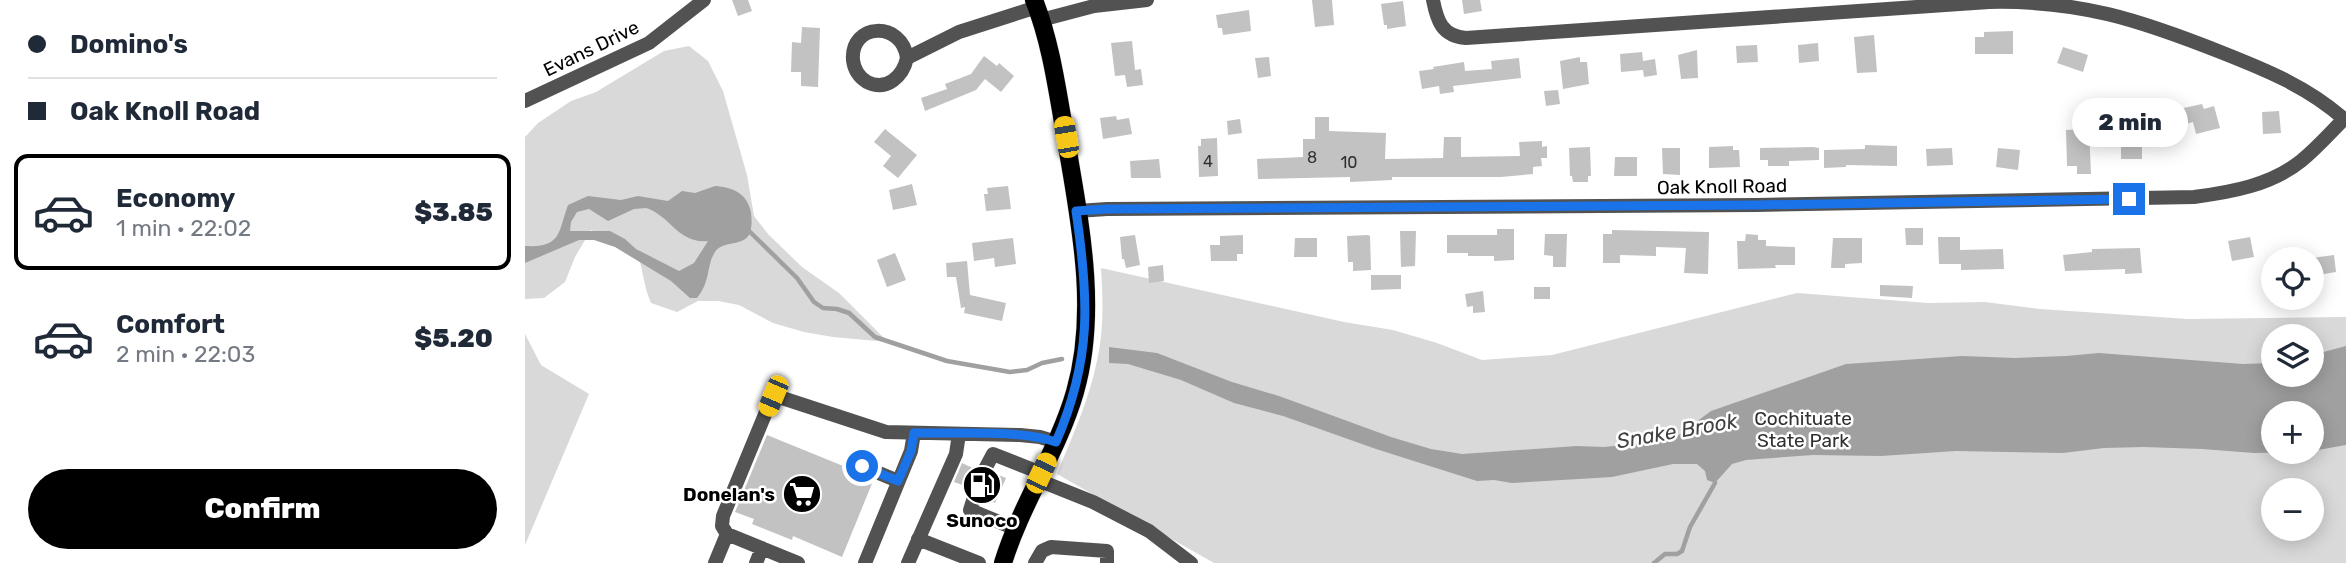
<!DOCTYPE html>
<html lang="en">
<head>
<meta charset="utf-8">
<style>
  body { margin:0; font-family:Rubik,sans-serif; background:#f6f6f7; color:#1f2937; height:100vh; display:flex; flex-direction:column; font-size:26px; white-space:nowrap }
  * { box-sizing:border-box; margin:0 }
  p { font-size:23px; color:#747a83 }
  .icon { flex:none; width:38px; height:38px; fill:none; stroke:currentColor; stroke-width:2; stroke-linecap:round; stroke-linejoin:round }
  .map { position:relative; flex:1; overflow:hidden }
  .sheet { display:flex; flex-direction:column; background:#fff; width:525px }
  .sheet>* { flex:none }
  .guide { display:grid; align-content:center; height:154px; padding:0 28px; background:#fff }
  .tools { position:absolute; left:1736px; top:247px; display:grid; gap:14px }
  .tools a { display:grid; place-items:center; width:63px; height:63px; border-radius:50%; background:#fff; box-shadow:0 4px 18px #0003; font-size:35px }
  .end { position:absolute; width:32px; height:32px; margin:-16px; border:9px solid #1a73e8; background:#fff; box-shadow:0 0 0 4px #fff }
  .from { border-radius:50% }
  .bubble { position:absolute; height:49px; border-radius:24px; background:#fff; box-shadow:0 4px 18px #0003; font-size:23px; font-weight:800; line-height:49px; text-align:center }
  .car { position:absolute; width:21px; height:42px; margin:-21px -10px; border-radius:9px; box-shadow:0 0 5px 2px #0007; background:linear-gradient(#f5c518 24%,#345 0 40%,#f5c518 0 76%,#345 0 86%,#f5c518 0) }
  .guide b { display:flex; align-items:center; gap:24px; height:66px; font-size:26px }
  .guide b+b { border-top:2px solid #e0e1e3 }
  .guide i { width:18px; height:18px; background:#1f2937 }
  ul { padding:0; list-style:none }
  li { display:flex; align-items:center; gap:21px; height:116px; margin:0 14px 10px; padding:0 14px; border:4px solid transparent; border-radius:14px }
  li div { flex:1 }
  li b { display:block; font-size:26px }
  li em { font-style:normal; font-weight:800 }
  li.selected { border-color:#000 }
  li>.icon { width:63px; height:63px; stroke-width:1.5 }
  .button { display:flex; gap:14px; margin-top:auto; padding:14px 28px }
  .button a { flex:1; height:80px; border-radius:42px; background:#000; color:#fff; font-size:28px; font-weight:800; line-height:80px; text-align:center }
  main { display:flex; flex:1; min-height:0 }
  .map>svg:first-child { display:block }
  .green { fill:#d9d9d9; fill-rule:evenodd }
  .water { fill:#a0a0a0; fill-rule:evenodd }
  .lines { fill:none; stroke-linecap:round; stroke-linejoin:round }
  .stream { stroke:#a0a0a0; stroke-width:4.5 }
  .building { fill:#c2c2c2 }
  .minor-tunnel { stroke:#d9d9d9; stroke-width:14; stroke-dasharray:14 7; stroke-linecap:butt }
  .major-casing { stroke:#dbdbdb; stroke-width:19 }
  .minor { stroke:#525252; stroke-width:14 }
  .major { stroke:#000; stroke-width:18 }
  .route { stroke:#1a73e8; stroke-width:9 }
  .labels { text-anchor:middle; stroke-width:5; stroke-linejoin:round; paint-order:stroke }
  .number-label { font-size:16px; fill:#303030 }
  .street-label { font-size:19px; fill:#000; stroke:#fff }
  .park-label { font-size:19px; fill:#303030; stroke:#fff }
  .poi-label { font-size:19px; font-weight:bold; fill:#000; stroke:#fff; text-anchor:end }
  .water-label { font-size:21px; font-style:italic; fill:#414141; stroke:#fff }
</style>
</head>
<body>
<main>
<section class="sheet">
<div class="guide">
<b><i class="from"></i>Domino's</b>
<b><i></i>Oak Knoll Road</b>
</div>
<ul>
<li class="selected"><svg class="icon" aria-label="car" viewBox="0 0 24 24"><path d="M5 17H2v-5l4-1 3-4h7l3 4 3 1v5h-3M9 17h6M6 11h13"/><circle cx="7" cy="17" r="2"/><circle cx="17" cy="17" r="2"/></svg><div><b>Economy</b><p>1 min · 22:02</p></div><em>$3.85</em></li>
<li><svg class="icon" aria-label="car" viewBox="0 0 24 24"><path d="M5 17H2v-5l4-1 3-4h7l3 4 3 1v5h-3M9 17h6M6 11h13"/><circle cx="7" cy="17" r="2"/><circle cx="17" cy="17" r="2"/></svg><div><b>Comfort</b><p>2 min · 22:03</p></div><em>$5.20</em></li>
</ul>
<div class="button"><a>Confirm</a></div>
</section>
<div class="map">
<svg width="1821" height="563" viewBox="0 0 1821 563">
  <rect width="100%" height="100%" fill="#fff"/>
  <path class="green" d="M164,46L183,61L198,91L222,175L229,216L243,234L277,267L314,293L363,342L308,337L279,332L248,323L214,305L193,301H173L152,312L126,303C118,285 118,267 111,249L66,230L50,257L40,282L19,298L0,299V137L13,123L46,101L71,92L139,51Z
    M576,268L819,322L868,330L912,343L957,360L1027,355L1272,293L1403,303L1460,302L1515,309L1663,319L1821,317V563H689L532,474C547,437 564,400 572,361C579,330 578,299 576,268ZM1748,336H1787V374H1748ZM1748,413H1787V452H1748ZM1748,490H1787V528H1748Z
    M0,334L16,365L64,394L0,545Z"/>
  <path class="water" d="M190,186C208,187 223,194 226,213C227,220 227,229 224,235C216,247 198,240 190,252C181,266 186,281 172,298H165L146,281L90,247L69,240H54L0,263V246C37,248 33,232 43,205L63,196L96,200L113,196L143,201L157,191L170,193ZM121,208C146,216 153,244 183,241L169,263L154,271L111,249L100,239L85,231H45L46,222L52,212L64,209L83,221L109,209Z
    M1821,346V445L1787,451V413H1748V452H1782L1729,453L1677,449L1619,447L1579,448L1538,453L1431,451L1356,456L1288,455L1221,460L1207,464L1190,483L1182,480L1180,471L1172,464H1148L1087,477L987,483L969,480L952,481L851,449L758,416L709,403L656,380L603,364L584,363V347L632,353L707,382L754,396L866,437L906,449L937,454L1052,446L1079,447L1147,440L1186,411L1321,364L1437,356L1490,358L1541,356L1574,353L1718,364L1748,363V374H1787V355Z"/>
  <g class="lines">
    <path class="stream" d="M223,230L272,278L289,302L298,308L312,309L324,313L350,337L422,361L485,372L502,370L517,363L537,359
      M1129,563L1140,554H1152L1157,551L1165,527L1190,483"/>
  </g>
  <path class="building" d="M207,0H223L227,11L213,16Z
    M787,0H807L809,25L790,27Z
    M937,0H955L957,11L939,14Z
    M878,1L881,26L862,29V25H859L856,4Z
    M724,10L726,31L698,35L697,28H693L691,15Z
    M277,27L295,28L293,87L276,86V72H266L267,42L276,43Z
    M1488,31V54H1450V37H1459V32Z
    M1349,35L1352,72L1332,73L1329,37Z
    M607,41L610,70L616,69L618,85L602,87L600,75L590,76L586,43Z
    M1293,43L1294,61L1274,63L1273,45Z
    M1232,45L1233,62L1212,63L1211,46Z
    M1538,47L1563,55L1558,72L1532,63Z
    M1172,50L1173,78L1156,79L1153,55Z
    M1117,52L1118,61L1130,59L1132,75L1119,77L1118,70L1096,72L1095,54Z
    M459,56L472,66L474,63L489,76L476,92L460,79L451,90L400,111L396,98L422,89L420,84L446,74Z
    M744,57L746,76L733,78L730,58Z
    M1055,57V62H1062L1064,84L1038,89L1035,61Z
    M994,58L996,78L928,86L929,92L915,94L914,86L897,89L894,71L909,69L908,67L939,62L940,71L967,69L966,61Z
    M1033,90L1035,104L1021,106L1019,91Z
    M1677,104L1679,109L1689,106L1695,128L1671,134L1668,122L1649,127L1645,111Z
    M1754,111L1756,133L1738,134L1737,112Z
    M591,116L592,120L604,118L607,134L578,139L575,118Z
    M790,117H804V131L861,133L860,159L918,158L919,137H936V157L995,156L994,142L1017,141V147L1022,146V158H1016L1017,166L1008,167V174L976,177H867V180L825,182V177L733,179L732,159L778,157V139H790Z
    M715,119L717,133L703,135L702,121Z
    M360,129L392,155L373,178L358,166L366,156L349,142Z
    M1564,129L1566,174H1552V166H1542L1541,130Z
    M692,138L693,176L674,177L673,146H676V139Z
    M1596,142H1617V159H1596Z
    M1340,145L1372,146V166L1321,165V167L1299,168V150L1340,149Z
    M1208,146V150H1214L1215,167L1184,168V147Z
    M1065,147L1066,176H1063V182H1048L1047,176H1045L1044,148Z
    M1288,147L1294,148V160L1264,161V166H1243V160H1235V148Z
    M1137,148H1155V175L1138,174Z
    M1427,148L1428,165L1402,166L1401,149Z
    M1473,148L1495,150L1493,170L1471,167Z
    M1090,157H1112V176H1089Z
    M634,159L636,178H606L605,161Z
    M387,184L392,205L368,210L364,190Z
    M483,186L486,209L461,211L459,194H463L462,188Z
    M1380,228H1398V245H1381Z
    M972,229H989V260L969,261V256H943V253H922V235H972Z
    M1087,230L1184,232L1183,274L1159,273L1161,248L1131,247V256L1095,255V263H1078V234H1087Z
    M875,231H891L890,266L876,267Z
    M1020,234H1042L1041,267H1028V256L1019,255Z
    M1221,234L1233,235V240H1241V246L1270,247V265H1250L1251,268L1213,269L1212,241H1220Z
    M610,235L615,265L601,268L599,259H597L595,237Z
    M718,235V254H712V261H686L685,245H695V236Z
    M843,235L845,236L846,270L828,271V262H823L822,236Z
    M1413,237H1435V250L1478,249L1479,269L1436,270V264H1414Z
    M1725,237L1729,257L1707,261L1703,241Z
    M488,238L491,264L470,267L469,258L449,261L447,243Z
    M770,238H792V257H769Z
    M1308,238H1337V263L1320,264V268H1306Z
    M1615,248L1617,273L1600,274V269L1540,271L1538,255L1567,252V249Z
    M370,253L381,280L362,287L352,260Z
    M1809,255L1811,272L1787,276V258Z
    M442,261L445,295L481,303L477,321L439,313L440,307L436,308L431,277H422L421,263Z
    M638,265L639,281L624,283L623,267Z
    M846,275H876V289L846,290Z
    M1355,285L1388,286L1387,298L1355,296Z
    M1009,287H1025V299H1009Z
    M958,291L960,312L948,313V306L942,307L940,294Z
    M242,435L328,470L333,475L348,481L317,557L268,536L267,540L227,524L229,519L210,512Z
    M437,463L450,469L456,478L464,477L469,473L481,478L470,503L459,498V491L453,485L443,487L429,482Z"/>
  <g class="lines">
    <path class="minor-tunnel" d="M450,494L460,469"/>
    <g class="major-casing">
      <path id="major" d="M478,563C496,504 533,451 550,392C574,309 554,218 540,134C532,89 526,43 509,0"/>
    </g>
    <path class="minor" d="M516,20L569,6L622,0
      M382,58C377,20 325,23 328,60C329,69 334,77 342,82C362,92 378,76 382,58L434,32L512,7
      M0,101L124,43L179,0
      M552,211L582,209L1231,205L1669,197C1707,192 1746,185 1776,161C1792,148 1805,133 1819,119C1783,87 1741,70 1698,53C1615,20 1555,0 1464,2L941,38C917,36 912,21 908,0
      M337,466L373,481
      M460,469L468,454L516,473
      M513,480L568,502L624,531L666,563
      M450,494L445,510L491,529
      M202,534L273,563
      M393,539L454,563
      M190,563L202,534L197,526L198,516L248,395L361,432L495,435L515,437L531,442
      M231,563L237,548
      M340,563L386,451L389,433
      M383,563L431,454L434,434
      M510,563L517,551L526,547L582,551V563"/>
    <use href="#major" class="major"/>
  </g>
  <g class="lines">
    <path class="route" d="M337,466L373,481L386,451L389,433C429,434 495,429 531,442C567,359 564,299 551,211L582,209L1231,205L1604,199"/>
  </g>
  <defs>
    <g id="fuel-disc" transform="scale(2.0125)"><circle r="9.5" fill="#000" stroke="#fff"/><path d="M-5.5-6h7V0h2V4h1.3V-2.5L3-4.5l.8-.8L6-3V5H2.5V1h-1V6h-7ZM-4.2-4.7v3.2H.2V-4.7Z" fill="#fff"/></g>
    <g id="supermarket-disc" transform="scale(2.0125)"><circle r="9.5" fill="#000" stroke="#fff"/><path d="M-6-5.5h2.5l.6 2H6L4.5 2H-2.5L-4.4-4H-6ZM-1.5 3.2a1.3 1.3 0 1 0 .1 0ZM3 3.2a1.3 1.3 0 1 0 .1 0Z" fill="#fff"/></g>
  </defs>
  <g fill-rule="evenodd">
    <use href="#fuel-disc" x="457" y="485"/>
    <use href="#supermarket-disc" x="277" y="494"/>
  </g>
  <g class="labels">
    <g class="number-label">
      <text x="787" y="163">8</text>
      <text x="683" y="167">4</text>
      <text x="824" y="168">10</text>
    </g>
    <g class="street-label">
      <text transform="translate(66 48) rotate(-26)" y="7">Evans Drive</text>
      <text transform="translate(1197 186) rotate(-1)" y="7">Oak Knoll Road</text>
    </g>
    <g class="park-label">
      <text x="1278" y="425">Cochituate<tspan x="1278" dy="22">State Park</tspan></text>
    </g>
    <g class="poi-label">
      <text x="250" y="501">Donelan's</text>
      <text x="457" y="527" text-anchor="middle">Sunoco</text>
    </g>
    <g class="water-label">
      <text transform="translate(1152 431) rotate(-10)" y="7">Snake Brook</text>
    </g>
  </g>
</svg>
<div class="tools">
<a><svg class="icon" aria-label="locate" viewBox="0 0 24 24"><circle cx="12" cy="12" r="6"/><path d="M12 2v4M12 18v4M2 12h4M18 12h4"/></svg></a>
<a><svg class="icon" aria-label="layers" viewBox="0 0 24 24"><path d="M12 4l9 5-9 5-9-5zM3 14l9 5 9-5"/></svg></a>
<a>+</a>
<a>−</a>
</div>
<i class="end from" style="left:337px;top:466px"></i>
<i class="end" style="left:1604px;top:199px"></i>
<div class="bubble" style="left:1547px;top:98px;width:116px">2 min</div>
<i class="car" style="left:541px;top:137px;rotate:350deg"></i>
<i class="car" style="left:248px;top:396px;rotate:203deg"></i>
<i class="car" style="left:516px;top:473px;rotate:25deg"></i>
</div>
</main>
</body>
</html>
